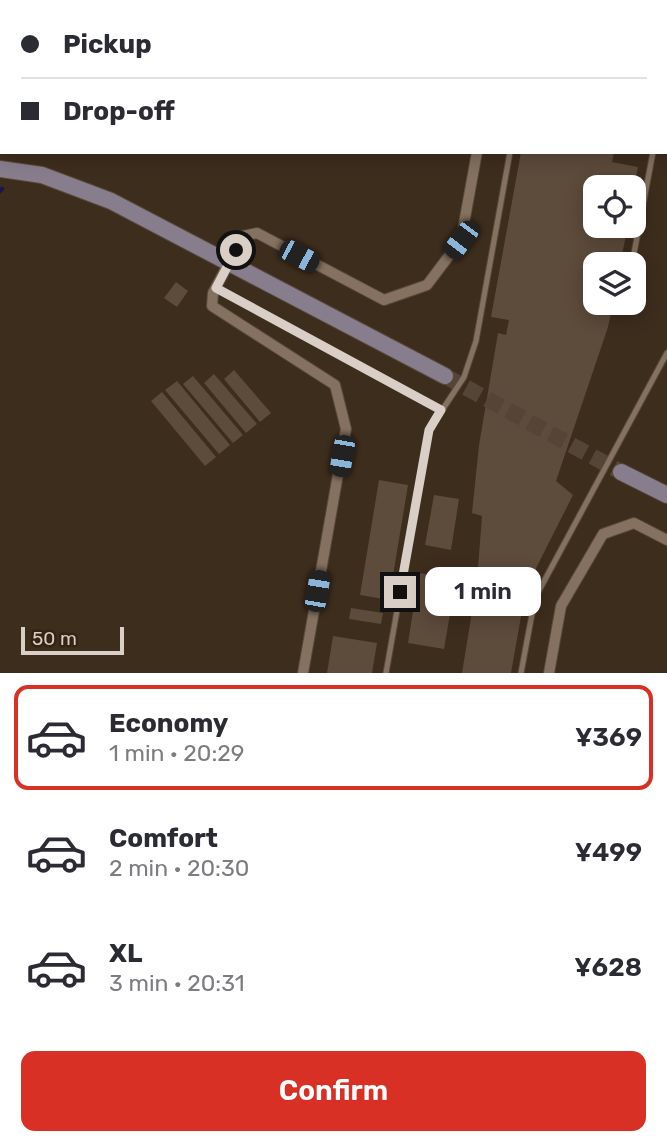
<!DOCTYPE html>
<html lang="en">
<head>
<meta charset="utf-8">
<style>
  body { margin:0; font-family:Rubik,sans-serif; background:#f7f7f7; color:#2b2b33; height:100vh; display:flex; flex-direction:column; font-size:26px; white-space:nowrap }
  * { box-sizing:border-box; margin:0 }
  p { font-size:23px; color:#7c7c81 }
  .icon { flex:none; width:38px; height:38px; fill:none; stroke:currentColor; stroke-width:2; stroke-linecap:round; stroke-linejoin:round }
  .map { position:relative; height:673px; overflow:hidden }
  .details { display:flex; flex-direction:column; background:#fff; flex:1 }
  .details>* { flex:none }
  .guide { position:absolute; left:0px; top:0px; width:668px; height:154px; box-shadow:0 4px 18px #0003; display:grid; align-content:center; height:154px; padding:0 21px; background:#fff }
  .tools { position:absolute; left:583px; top:175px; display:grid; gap:14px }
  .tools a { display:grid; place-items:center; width:63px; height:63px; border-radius:14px; background:#fff; box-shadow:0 4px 18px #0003; font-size:35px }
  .scale { position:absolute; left:21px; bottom:18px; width:103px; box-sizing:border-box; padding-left:7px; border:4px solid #dacfc6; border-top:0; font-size:19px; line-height:24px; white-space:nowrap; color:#dacfc6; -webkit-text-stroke:5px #332313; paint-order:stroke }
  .end { position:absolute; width:32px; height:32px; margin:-16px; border:9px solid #dacfc6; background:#111; box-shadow:0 0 0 4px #111 }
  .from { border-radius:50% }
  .bubble { position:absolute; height:49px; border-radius:14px; background:#fff; box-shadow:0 4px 18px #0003; font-size:23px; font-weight:600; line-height:49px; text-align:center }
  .car { position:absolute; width:21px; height:42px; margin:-21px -10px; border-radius:9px; box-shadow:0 0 5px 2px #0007; background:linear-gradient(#222 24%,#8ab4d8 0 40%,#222 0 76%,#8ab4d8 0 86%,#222 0) }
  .guide b { display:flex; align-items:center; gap:24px; height:66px; font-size:26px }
  .guide b+b { border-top:2px solid #e1e1e2 }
  .guide i { width:18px; height:18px; background:#2b2b33 }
  ul { padding:12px 0 0; list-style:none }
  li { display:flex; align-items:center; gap:21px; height:105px; margin:0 14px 10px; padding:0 7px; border:4px solid transparent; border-radius:14px }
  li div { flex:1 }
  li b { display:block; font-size:26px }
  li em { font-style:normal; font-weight:600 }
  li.selected { border-color:#d93025 }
  li>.icon { width:63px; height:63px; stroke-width:1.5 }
  .action { display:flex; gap:14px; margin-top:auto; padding:14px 21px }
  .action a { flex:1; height:80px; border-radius:14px; background:#d93025; color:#fff; font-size:28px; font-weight:600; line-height:80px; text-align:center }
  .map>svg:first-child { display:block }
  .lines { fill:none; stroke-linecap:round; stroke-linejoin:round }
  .stream { stroke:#1a164d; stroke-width:4.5 }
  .building { fill:#5d4b3b }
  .secondary-tunnel { stroke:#554536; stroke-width:16; stroke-dasharray:16 8; stroke-linecap:butt }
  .lane-casing { stroke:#57493c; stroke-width:7 }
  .street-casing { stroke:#57493c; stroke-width:12 }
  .secondary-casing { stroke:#57493c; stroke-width:18 }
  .lane { stroke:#84715f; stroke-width:5 }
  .street { stroke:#84715f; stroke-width:10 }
  .secondary { stroke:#887d8c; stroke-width:16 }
  .route { stroke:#dacfc6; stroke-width:9 }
</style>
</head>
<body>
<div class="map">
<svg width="667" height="673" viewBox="0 0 667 673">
  <rect width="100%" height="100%" fill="#3d2d1d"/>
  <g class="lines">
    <path class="stream" d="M160,2L162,0
      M0,191L2,189"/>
  </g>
  <path class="building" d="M521,152H614L612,162L638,167L634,187H595V226H628L620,264H595V303H613L608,327L556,481L573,495L526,588L511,673H462L477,581L482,516L472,513L479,445L498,333L506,335L509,320L491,317Z
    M176,282L188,291L177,307L164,298Z
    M234,370L271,413L260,422L224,379Z
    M214,374L257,424L246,433L204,383Z
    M193,376L243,435L233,443L183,384Z
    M177,381L230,445L219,454L165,390Z
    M162,392L216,457L205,466L151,401Z
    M379,480L408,485L389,600L360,595Z
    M434,495L459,499L451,550L425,545Z
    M419,573L456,579L444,649L408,643Z
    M351,608L383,613L381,624L349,619Z
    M333,636L377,643L372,673H327Z"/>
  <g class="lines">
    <path class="secondary-tunnel" d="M445,376L621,472"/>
    <g class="lane-casing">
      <path id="lane" d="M537,2V0
        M667,8V7
        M632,264L653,152
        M216,288L441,410
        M386,673L429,430L464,377L476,341L510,152
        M521,673L535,598L667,353"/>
    </g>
    <g class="street-casing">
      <path id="street" d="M504,2V0
        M303,673L346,429L335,385L212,306L213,293L243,236L257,233L384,300L427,285L461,240L477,152
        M549,673L561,606L603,534L634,523L667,540"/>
    </g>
    <g class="secondary-casing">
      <path id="secondary" d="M0,169L42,175L111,201L445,376
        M621,472L667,495"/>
    </g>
    <use href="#lane" class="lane"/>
    <use href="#street" class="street"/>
    <use href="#secondary" class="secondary"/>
  </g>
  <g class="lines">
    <path class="route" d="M236,250L216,288L441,410L429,430L400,592"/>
  </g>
</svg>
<div class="tools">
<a><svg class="icon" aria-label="locate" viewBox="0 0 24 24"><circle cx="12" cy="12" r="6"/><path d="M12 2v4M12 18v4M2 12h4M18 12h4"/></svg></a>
<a><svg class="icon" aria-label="layers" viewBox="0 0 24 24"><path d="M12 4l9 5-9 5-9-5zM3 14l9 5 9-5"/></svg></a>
</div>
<div class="scale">50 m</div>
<i class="end from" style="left:236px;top:250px"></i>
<i class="end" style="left:400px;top:592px"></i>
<div class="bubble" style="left:425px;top:567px;width:116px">1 min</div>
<i class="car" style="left:461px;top:240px;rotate:217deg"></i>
<i class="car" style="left:299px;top:256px;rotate:118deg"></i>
<i class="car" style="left:342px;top:456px;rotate:190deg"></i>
<i class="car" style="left:317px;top:591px;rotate:10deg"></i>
<div class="guide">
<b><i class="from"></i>Pickup</b>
<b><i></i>Drop-off</b>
</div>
</div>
<section class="details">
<ul>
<li class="selected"><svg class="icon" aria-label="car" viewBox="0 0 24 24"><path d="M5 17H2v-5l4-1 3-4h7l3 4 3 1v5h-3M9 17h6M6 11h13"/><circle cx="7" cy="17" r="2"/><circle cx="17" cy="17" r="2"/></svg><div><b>Economy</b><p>1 min · 20:29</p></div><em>¥369</em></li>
<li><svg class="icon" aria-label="car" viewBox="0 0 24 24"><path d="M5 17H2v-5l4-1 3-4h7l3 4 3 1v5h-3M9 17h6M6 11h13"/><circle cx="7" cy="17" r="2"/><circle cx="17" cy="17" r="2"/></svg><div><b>Comfort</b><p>2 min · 20:30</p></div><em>¥499</em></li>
<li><svg class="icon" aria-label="car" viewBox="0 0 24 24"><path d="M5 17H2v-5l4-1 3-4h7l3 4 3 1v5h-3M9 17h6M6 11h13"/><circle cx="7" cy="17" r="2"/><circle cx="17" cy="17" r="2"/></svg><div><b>XL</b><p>3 min · 20:31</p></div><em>¥628</em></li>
</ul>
<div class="action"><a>Confirm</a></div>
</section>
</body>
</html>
